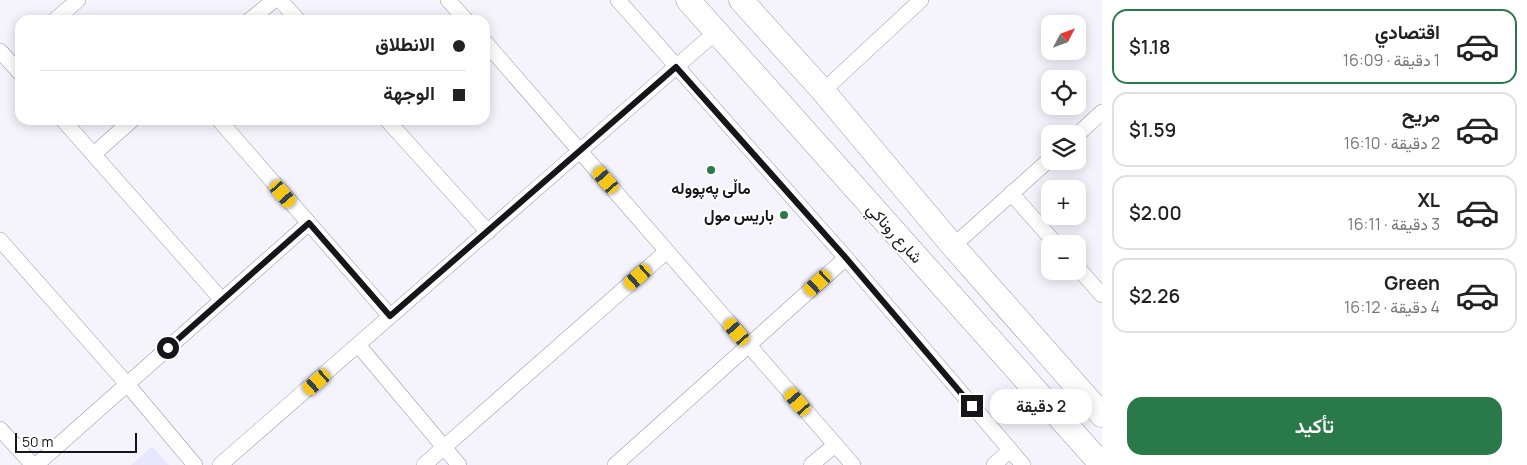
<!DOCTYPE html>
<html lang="ar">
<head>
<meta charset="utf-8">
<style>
  body { margin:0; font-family:Manrope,Vazirmatn,sans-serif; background:#f6f6f6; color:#222; direction:rtl; height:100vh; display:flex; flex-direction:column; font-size:19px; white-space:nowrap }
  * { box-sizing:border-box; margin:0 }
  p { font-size:16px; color:#767676 }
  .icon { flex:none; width:28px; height:28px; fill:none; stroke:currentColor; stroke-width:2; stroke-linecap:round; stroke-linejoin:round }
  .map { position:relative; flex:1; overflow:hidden; direction:ltr }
  .panel { display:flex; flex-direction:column; background:#fff; width:425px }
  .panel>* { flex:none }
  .banner { position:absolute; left:15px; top:15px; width:475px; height:110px; border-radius:15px; box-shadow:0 2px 12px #0003; direction:rtl; display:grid; align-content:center; height:110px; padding:0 25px; background:#fff }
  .needle { width:32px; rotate:49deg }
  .fabs { position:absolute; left:1041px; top:15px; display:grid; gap:10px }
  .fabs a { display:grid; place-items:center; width:45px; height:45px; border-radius:10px; background:#fff; box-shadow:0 2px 12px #0003; font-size:25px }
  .scale { position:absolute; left:15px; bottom:12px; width:122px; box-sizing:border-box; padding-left:5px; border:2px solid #16151a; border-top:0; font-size:14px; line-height:18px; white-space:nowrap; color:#16151a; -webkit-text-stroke:4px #fff; paint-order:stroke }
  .end { position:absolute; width:22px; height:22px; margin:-11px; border:6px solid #16151a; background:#fff; box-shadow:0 0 0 2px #fff }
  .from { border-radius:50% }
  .bubble { position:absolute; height:35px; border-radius:15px; background:#fff; box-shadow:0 2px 12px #0003; font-size:16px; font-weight:600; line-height:35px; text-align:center; direction:rtl }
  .car { position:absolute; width:15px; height:30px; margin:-15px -8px; border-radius:6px; box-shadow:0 0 4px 1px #0007; background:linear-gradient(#f5c518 24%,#345 0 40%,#f5c518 0 76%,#345 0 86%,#f5c518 0) }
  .banner b { display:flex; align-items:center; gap:18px; height:48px; font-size:19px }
  .banner b+b { border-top:1px solid #e0e0e0 }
  .banner i { width:12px; height:12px; background:#222 }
  ul { padding:9px 0 0; list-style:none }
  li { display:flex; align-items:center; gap:15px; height:75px; margin:0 10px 8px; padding:0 15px; border:2px solid #e0e0e0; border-radius:15px }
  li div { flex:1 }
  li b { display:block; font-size:19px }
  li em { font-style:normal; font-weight:600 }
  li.on { border-color:#2a7949 }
  li>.icon { width:45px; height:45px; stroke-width:1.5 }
  .cta { display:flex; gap:10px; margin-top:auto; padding:10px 25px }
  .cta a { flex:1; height:58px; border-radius:15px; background:#2a7949; color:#fff; font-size:20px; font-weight:600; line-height:58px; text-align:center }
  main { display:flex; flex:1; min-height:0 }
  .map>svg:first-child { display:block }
  .built { fill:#e9e7fe }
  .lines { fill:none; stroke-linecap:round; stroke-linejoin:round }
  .street-casing { stroke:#9999a7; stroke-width:16 }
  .primary-casing { stroke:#9999a7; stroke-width:25 }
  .street { stroke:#fff; stroke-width:15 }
  .primary { stroke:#fff; stroke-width:24 }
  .route { stroke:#16151a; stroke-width:6 }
  .poi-dot { fill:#2a7949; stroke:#fff; stroke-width:2 }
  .labels { text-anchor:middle; stroke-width:4; stroke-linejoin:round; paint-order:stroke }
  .poi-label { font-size:16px; font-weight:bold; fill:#16151a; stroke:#fff }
  .street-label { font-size:16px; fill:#16151a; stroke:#fff }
</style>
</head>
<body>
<main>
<section class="panel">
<ul>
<li class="on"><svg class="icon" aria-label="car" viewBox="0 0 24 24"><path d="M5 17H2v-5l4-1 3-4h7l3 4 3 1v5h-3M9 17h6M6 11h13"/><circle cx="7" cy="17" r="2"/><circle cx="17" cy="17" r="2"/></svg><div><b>اقتصادي</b><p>1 دقيقة · 16:09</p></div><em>$1.18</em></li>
<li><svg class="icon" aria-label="car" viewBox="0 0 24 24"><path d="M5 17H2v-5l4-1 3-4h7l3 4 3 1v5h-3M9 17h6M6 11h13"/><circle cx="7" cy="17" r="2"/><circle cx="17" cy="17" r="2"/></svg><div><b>مريح</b><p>2 دقيقة · 16:10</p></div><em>$1.59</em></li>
<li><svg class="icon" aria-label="car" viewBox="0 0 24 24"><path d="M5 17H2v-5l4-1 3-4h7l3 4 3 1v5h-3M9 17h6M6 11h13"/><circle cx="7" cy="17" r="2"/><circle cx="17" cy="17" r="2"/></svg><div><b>XL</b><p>3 دقيقة · 16:11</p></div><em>$2.00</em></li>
<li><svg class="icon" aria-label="car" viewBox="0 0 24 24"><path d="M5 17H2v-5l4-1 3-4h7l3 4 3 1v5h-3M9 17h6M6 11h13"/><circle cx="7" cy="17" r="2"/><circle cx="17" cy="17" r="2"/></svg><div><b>Green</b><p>4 دقيقة · 16:12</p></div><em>$2.26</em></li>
</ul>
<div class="cta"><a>تأكيد</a></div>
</section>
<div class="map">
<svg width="1102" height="465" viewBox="0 0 1102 465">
  <rect width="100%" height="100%" fill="#f5f4fd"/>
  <path class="built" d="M152,446L169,465H131Z"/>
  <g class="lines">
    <g class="street-casing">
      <path id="street" d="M280,0L298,20
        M448,0L466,20
        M618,0L846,258L1023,465
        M55,20L78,0
        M250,20L274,0
        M485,42L853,465
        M0,51L20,73
        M823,91L921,0
        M63,120L222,300
        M219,120L390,316
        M387,120L488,232
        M1078,134L1102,112
        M94,154L132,120
        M1011,193L1056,244
        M0,240L127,384L195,465
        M953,246L1050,159
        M1078,268L1102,295
        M359,346L459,465
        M0,429L33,465
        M36,465L309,223
        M220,465L716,32
        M424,465L667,251
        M615,465L846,258
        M811,465L835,445
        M994,465L1010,450"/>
    </g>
    <g class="primary-casing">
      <path id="primary" d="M688,0L1102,465
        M741,0L823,91L953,246L1102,415"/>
    </g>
    <use href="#street" class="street"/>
    <use href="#primary" class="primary"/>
  </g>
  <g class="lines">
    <path class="route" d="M168,348L309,223L390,316L676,67L846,258L972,406"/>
  </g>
  <g class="poi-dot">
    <circle cx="711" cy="170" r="5"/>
    <circle cx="784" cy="215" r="5"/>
  </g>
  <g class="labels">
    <g class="poi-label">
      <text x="711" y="194">ماڵی پەپوولە</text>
      <text x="774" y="221" text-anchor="end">باريس مول</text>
    </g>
    <g class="street-label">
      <text transform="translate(895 233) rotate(48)" y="6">شارع روناكي</text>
    </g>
  </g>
</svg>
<div class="fabs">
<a><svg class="needle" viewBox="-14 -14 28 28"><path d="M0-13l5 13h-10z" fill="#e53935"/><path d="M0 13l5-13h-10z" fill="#767676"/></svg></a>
<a><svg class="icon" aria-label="locate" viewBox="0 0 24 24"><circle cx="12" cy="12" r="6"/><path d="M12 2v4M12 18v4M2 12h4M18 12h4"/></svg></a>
<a><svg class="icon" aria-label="layers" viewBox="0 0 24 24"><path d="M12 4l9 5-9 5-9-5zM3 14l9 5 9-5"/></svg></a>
<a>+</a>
<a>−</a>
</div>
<div class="scale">50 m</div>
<i class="end from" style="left:168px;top:348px"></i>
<i class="end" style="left:972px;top:406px"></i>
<div class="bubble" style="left:990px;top:389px;width:102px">2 دقيقة</div>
<i class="car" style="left:606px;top:180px;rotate:319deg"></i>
<i class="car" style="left:283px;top:194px;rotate:139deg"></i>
<i class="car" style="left:638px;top:277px;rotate:229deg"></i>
<i class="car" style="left:818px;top:283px;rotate:228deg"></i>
<i class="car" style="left:737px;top:332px;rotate:319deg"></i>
<i class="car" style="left:317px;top:382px;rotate:229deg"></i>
<i class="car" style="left:798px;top:402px;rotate:319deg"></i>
<div class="banner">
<b><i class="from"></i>الانطلاق</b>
<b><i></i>الوجهة</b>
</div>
</div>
</main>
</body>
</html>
